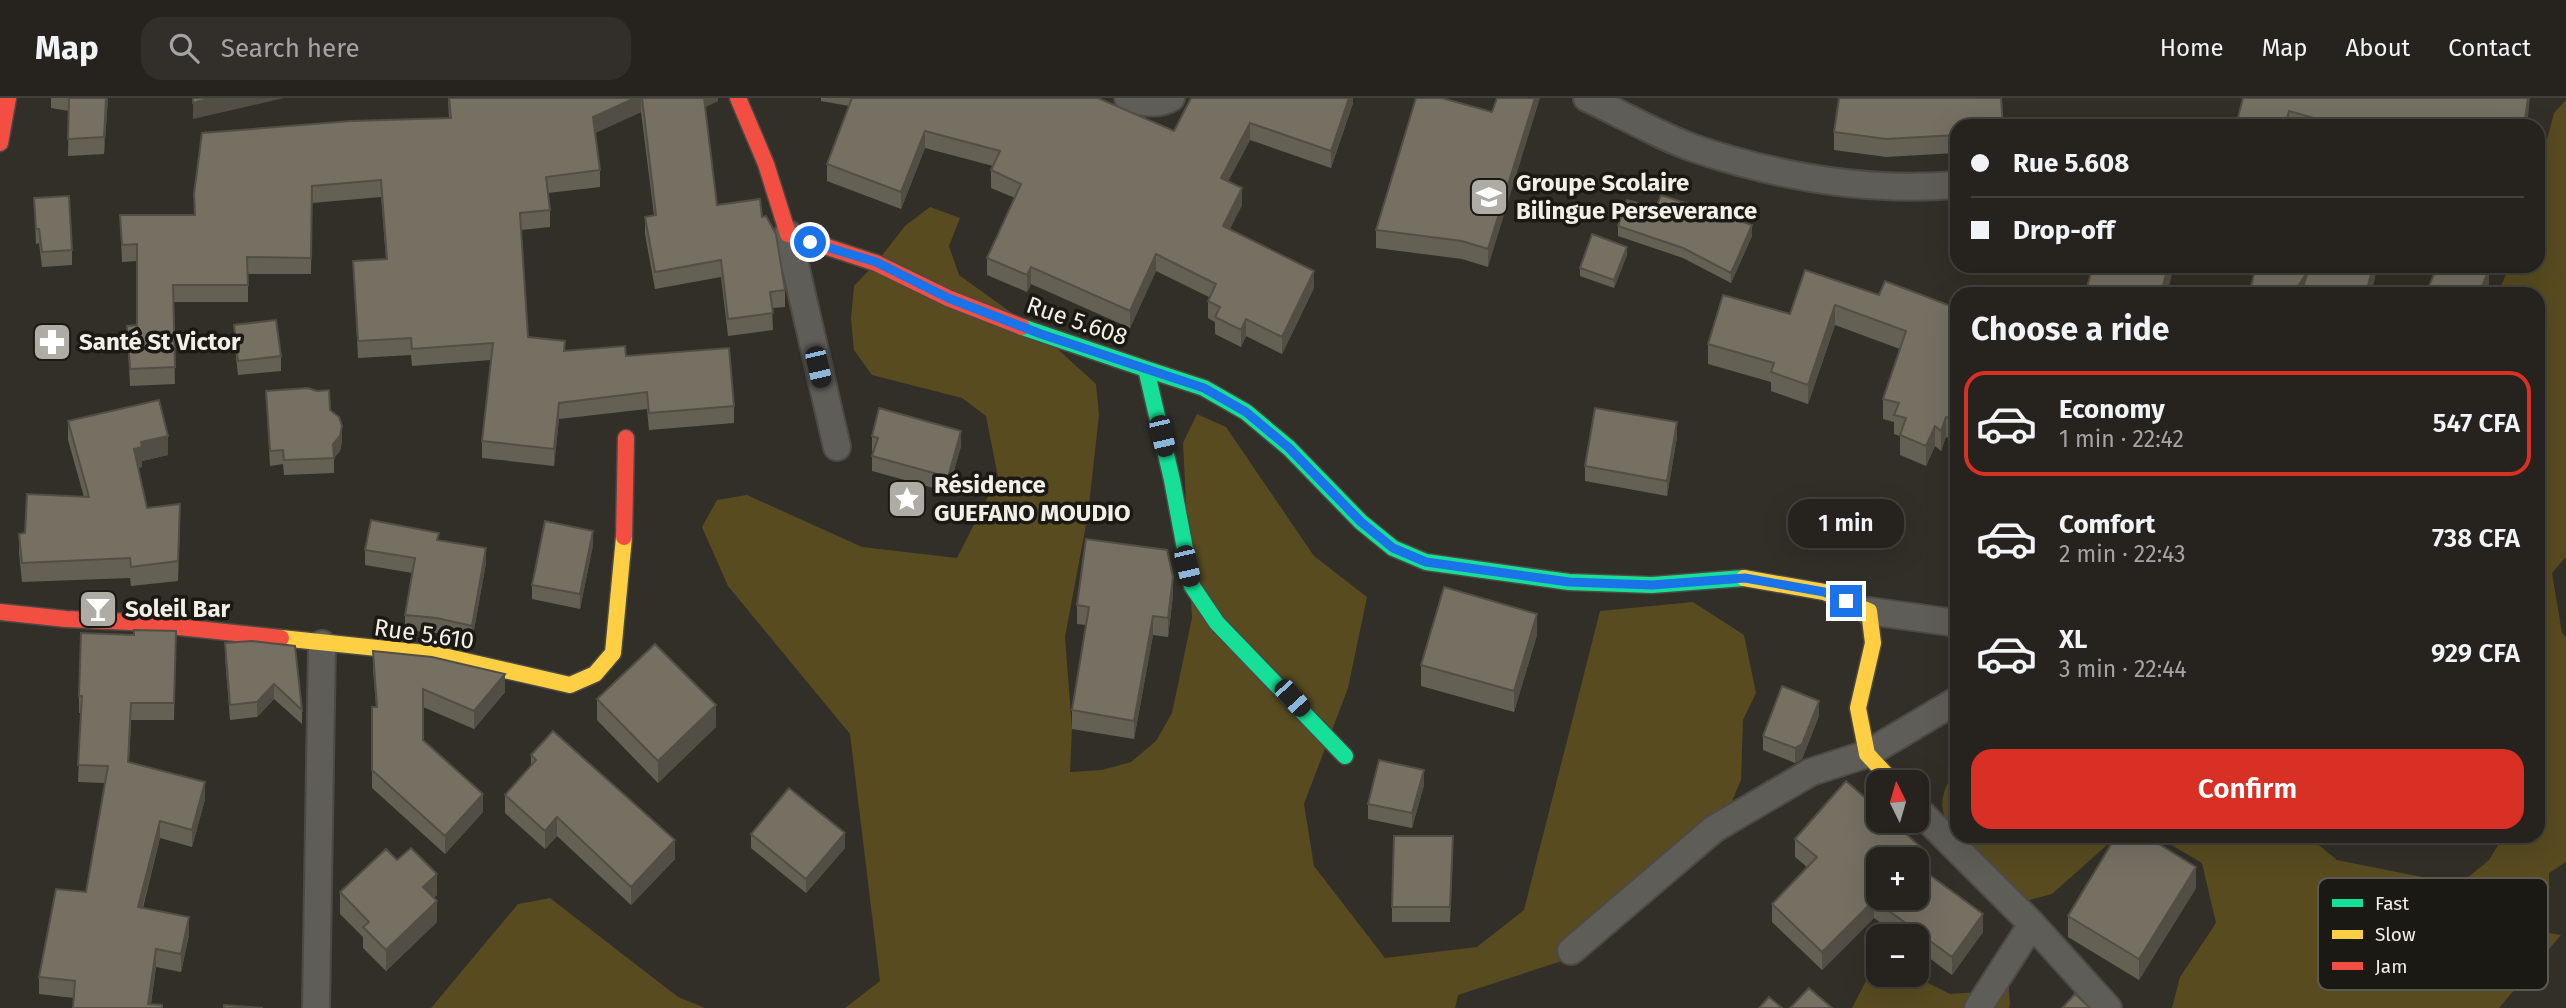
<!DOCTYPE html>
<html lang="en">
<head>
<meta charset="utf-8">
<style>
  body { margin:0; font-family:"Fira Sans",sans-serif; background:#322f2b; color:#f1f3f6; height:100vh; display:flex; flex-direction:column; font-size:26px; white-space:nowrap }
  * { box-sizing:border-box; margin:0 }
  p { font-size:23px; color:#a4a4a4 }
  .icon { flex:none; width:38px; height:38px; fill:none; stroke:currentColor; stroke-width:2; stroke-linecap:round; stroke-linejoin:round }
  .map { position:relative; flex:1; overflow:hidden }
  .panel { position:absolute; left:1950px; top:189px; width:595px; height:556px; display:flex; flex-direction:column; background:#26231e; border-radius:21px; box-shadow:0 7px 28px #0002,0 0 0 2px #42403c }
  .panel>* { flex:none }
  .guide { position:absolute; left:1950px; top:21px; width:595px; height:154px; border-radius:21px; box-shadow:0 7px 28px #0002,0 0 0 2px #42403c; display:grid; align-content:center; height:154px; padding:0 21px; background:#26231e }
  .needle { width:46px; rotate:355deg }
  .buttons { position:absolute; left:1866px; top:672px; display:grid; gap:14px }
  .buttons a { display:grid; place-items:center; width:63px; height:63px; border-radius:14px; background:#26231e; box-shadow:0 7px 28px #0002,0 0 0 2px #42403c; font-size:35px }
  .end { position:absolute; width:32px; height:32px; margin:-16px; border:9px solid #1a73e8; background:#fff; box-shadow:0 0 0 4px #fff }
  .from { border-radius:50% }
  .bubble { position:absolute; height:49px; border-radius:21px; background:#26231e; box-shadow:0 7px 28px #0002,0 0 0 2px #42403c; font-size:23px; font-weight:600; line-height:49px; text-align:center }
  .car { position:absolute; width:21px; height:42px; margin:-21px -10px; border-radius:9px; box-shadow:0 0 5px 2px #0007; background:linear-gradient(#222 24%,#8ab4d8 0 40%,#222 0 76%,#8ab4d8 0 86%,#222 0) }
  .guide b { display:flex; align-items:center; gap:24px; height:66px; font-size:26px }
  .guide b+b { border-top:2px solid #42403c }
  .guide i { width:18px; height:18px; background:#f1f3f6 }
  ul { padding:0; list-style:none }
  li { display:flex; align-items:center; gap:21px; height:105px; margin:0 14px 10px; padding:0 7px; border:4px solid transparent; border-radius:21px }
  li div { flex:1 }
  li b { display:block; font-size:26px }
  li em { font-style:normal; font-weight:600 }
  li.current { border-color:#d93025 }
  li>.icon { width:63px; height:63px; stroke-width:1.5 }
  h2 { padding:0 21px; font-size:32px; line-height:84px }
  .primary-button { display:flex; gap:14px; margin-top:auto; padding:14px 21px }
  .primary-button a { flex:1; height:80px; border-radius:21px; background:#d93025; color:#fff; font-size:28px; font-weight:600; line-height:80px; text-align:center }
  header { display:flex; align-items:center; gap:42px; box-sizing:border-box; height:98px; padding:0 35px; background:#26231e; border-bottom:2px solid #42403c }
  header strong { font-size:33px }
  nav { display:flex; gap:38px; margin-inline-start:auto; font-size:24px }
  .search { width:490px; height:63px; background:#322f2b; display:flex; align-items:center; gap:18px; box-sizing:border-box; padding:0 24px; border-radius:21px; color:#a4a4a4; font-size:26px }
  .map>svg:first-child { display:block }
  .green { fill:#584b20 }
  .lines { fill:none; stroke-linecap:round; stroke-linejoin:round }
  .street-casing { stroke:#4c4a45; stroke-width:30 }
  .fast-casing { stroke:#4c4a45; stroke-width:19 }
  .slow-casing { stroke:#4c4a45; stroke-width:19 }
  .jam-casing { stroke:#4c4a45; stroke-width:19 }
  .street { stroke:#5f5d58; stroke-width:26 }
  .fast { stroke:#16e098; stroke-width:16 }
  .slow { stroke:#ffcf43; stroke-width:16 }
  .jam { stroke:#f24e42; stroke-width:16 }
  .wall { fill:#656054 }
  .shaded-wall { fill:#524e45 }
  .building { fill:#757062; stroke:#524e45; stroke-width:2 }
  .route { stroke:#1a73e8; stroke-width:9 }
  .labels { text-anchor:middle; stroke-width:7; stroke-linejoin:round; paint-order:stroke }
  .poi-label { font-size:24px; font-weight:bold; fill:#f1efe7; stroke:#1b1914; text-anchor:start }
  .street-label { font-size:24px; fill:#f1efe7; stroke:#1b1914 }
  .key { fill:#1b1914; stroke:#5b5953; stroke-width:2 }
  .key-label { font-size:19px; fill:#f1efe7 }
</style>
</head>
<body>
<header>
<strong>Map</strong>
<div class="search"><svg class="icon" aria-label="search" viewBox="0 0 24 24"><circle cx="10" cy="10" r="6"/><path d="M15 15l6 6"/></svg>Search here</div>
<nav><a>Home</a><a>Map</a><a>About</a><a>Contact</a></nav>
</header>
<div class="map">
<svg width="2566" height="910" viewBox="0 0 2566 910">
  <rect width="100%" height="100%" fill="#322f28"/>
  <path class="green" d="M2566,2V459L2552,475L2562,535L2566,539V764L2549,775V835L2561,837L2499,910H2172L2180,879L2216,825L2202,765L2158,739H2309L2337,762L2432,781H2466L2489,762L2503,739L2538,738V196H2498L2509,168H2538V77L2554,15Z
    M930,109L960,120L949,148L959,177L1041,236L1096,286L1099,317L1088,416L1065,539L1072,631L1070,674L1102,672L1131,664L1156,643L1172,615L1192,520L1183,345L1197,316L1226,329L1314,458L1367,499L1348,590L1304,706L1314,768L1385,860L1477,849L1524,812L1600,513L1693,504L1744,537L1756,595L1743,622L1741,682L1717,738L1577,858L1458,897L1455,910H845L880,883L850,636L728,488L702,429L717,402L747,397L862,449L957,460L998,379L986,318L962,300L872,277L854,252L851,221L854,188L876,165L905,128Z
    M1956,674V738L2116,739L2052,796L2022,804C2002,784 1948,741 1943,713C1940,700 1947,682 1956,674Z
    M550,800L678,899L705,910H431L518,806Z
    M1878,876L1912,877L1950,896L1981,894L2008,876L2010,906L2009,910H1852L1867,881Z"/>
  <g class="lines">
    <g class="street-casing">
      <path id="street" d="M1128,0C1142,4 1157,8 1171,0
        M1587,0C1624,17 1660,39 1699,52C1781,79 1870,94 1956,87
        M788,136L837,349
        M1869,513L1956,525
        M1916,710L2032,826L2108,910
        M1571,853L1714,731L1811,674L1867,656L1956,603
        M316,910L322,546
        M1978,910L2032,826"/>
    </g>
    <g class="fast-casing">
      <path id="fast" d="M1022,229L1146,271L1172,382L1192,488L1217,525L1345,658
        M1146,271L1204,290L1246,314L1289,350L1361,424L1393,450L1426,464L1569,484L1652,487L1744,480"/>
    </g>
    <g class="slow-casing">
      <path id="slow" d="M1744,480L1824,494L1869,513L1873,545L1858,610L1867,656L1893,684
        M281,540L435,556L570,587L595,576L613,555L624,439"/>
    </g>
    <g class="jam-casing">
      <path id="jam" d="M738,0L766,66L788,136L876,165L948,200L1022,229
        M0,45L8,0
        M624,439L626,340
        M0,514L66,521L132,524L281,540"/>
    </g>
    <use href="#street" class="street"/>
    <use href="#fast" class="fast"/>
    <use href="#slow" class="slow"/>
    <use href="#jam" class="jam"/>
  </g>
  <path class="wall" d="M51,0H108L104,56L68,58L69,13L51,10Z
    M448,0H718V3L705,9L717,107L762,119L785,192V209L772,210L773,232L728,238L721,179L655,191L645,136V119L654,117L641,14L595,35L600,72V89L548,95L550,112V129L521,132L528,239L565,253L626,258L734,308V325L649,332L647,311L559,321L554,368L482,360V343L491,262L412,268L411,257L358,260L353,163L386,161L381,99L312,105L311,176H248V204H173L175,286L130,288L127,228L137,227V163L122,164L120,117H194V96L449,20Z
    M821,0H1098L1174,33L1353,0V5L1331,70L1250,42L1228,83L1242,107L1229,132L1314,190L1282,256L1246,238L1241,249L1215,236V224L1208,220V203L1209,199L1156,173L1130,230L1031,186L1027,194L987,177V160L1015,100L991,90V72L993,68L925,50L901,111L827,83V66L849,8L821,3Z
    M2243,0L2527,28H2236Z
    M1492,14L1488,169L1462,161L1376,150V132Z
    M1956,28V55L1886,59L1834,52V34Z
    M34,100L72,152V167L42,169L39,145L36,146Z
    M1656,110L1752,138L1731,185L1683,160L1618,138V128Z
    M1627,157L1614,190L1580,178V170Z
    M1879,197L1956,210V342L1946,339L1941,353L1935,348L1926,368L1900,357V338L1894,336V324L1883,321V301L1900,251L1835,227L1808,306L1771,293V284L1708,266V246L1790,216Z
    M234,227L281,258V273L238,277L234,241Z
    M266,293L330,312L342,343L340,353L334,360V375L284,377L283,366L270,368Z
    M68,323L168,357L142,363V369L138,370L147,410L180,426L178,483L131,488L130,480L22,484L19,455V436L25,435L84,399L68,342Z
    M872,338L961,348L948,394L872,373V358L874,354L872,353Z
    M1677,339L1667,398L1585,383V368Z
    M439,442L486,465L472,543L437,535L405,532V517L412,475L365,467V452Z
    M593,447L580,511L532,501V487Z
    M1173,497L1168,539L1153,537L1134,641L1072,631V612L1086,527L1077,526V507Z
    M176,533L174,622H131L129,664L205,701L192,749L160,740L143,810L189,837L181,874L156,869L151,906L74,900L39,896V879L86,794L105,685L78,684L81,615H79V598Z
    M1537,537L1514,614L1421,588V567Z
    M252,543L302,612V626L274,601L257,619L230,622L225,560V545Z
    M373,553L505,594L474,631L423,609V642L483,714L445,756L372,690V609H376L373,571Z
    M597,601L716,629L658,685L597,622Z
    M1819,618L1802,661L1795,665L1763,652V638Z
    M531,657L675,761L631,807L557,738L545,751L505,715V697L531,668Z
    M1424,687L1412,730L1368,721V706Z
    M751,736L845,750L806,795L751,750Z
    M1795,741L1921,767L1919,769L1983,834L1952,877L1916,850V838H1899L1874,820L1822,872L1772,824V806L1807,769L1795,759Z
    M1453,753L1450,824H1392V809Z
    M397,762L437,797L434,799L437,824L386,873L363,850V839L340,816V794Z
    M2196,790L2139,882L2068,839V818Z"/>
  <path class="shaded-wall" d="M106,0H108L104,56V39Z
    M212,0H284L193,21V5Z
    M635,0H641V14L593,36V19Z
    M703,0H718V3L703,10Z
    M1349,0H1353V5L1331,70V53Z
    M1535,0H1540L1488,169V151Z
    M2528,0H2530L2527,28H2524Z
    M2289,13V28H2285Z
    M1250,25V42L1221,97V80Z
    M925,33V50L901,111V94Z
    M1242,90V107L1223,145V128Z
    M1752,127V138L1731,185V175Z
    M1627,149V157L1614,190V182Z
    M1156,156V173L1130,230V213Z
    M2168,168H2174L2167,196H2161Z
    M2373,168H2378L2371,196H2366Z
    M1031,169V186L1027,194V177Z
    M2489,171V186L2485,196H2479Z
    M1314,173V190L1282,256V239Z
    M2308,173L2306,196H2293Z
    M1835,207V227L1808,306V287Z
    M1246,221V238L1241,249V232Z
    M559,305V321L554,368V351Z
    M1946,319V339L1941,353V333Z
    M1677,324V339L1667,398V383Z
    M342,328V343L340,353L333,360V346Z
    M1935,328V348L1926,368V348Z
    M961,333V348L948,394V379Z
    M168,338V357L142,363V369L134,370V351L141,344Z
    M593,433V447L580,511V496Z
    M486,450V465L472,543V528Z
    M1173,479V497L1168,539V520Z
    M1537,516V537L1514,614V593Z
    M1153,518V537L1134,641V623Z
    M505,576V594L474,631V613Z
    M274,586V601L257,619V604Z
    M1819,603V618L1802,661L1795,665V650Z
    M131,605V622L128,681V664Z
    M716,607V629L658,685V663Z
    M1424,672V687L1412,730V715Z
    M205,684V701L192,749V732Z
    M483,696V714L445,756V738Z
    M557,719V738L545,751V733Z
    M160,723V740L138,826V809Z
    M845,735V750L806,795V781Z
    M675,742V761L631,807V789Z
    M1921,749V767L1916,772V761H1910Z
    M2196,769V790L2139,882V861Z
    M437,776V797L423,810V789Z
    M1874,802V820L1822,872V854Z
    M437,803V824L386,873V852Z
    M1983,816V834L1952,877V859Z
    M189,819V837L181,874V856Z
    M156,851V869L150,910L148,906Z"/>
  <path class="building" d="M69,0H106L104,39L68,41Z
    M193,0H212L193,5Z
    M449,0H635L593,19L600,72L546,79L550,112L520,115L528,239L565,243L564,253L625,248L626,258L729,250L734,308L649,315L647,294L559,305L554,351L482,343L493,245L412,251L411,240L358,243L353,163L387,161L381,82L312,88L311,160L247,159L248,187H173L175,269L130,271L127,228L137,227V146L122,147L120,117H195L194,96L202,35L351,23L451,20Z
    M642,0H704L717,107L760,101L762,119L766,118L776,136L785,192L770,194L773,215L728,221L721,162L655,174L645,119L656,117Z
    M852,0H1098L1174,33L1191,0H1349L1331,53L1250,25L1221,80L1242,90L1223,128L1314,173L1282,239L1246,221L1241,232L1215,219L1220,209L1208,203L1216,186L1156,156L1130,213L1031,169L1027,177L987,160L1021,86L991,72L1000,53L925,33L901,94L827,66Z
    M1416,0H1442L1492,14L1497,0H1535L1488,151L1462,143L1376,132Z
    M1839,0H2001L2003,28H1956V37L1886,41L1834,34Z
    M2243,0H2528L2524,28H2383L2364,24L2363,28H2342L2289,13L2285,28H2241L2236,27Z
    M1661,97L1752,127L1731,175L1683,150L1618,128L1627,102L1656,110Z
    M69,98L72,152L42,154L39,131H36L34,100Z
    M1592,136L1627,149L1614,182L1580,170Z
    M2093,168H2168L2161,196H2085Z
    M2256,168H2373L2366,196H2301L2308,173L2293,196H2249Z
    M2437,168H2481L2489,171L2479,196H2426Z
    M1805,172L1879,197L1885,183L1956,210V322L1946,319L1941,333L1935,328L1926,348L1900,337L1906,320L1894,317L1899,305L1883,301L1906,233L1835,207L1808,287L1771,274L1774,265L1708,246L1723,197L1790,216Z
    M276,222L281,258L238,263L234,227Z
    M308,290L317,293L329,292L330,312L339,319L342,328L340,338L333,346L334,360L284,362L283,352L270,353L266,293Z
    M159,302L168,338L141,344L142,349L134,351L147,410L180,406L178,463L131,469L130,460L22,465L19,436L25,435L27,396L89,399L68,323Z
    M879,310L961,333L948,379L872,358L878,340L872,338Z
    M1595,310L1677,324L1667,383L1585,368Z
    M371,422L439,435L437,442L486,450L472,528L437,520L405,517L415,460L365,452Z
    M545,423L593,433L580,496L532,487Z
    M1086,441L1167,452L1173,479L1168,520L1153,518L1134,623L1072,612L1089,509L1077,507Z
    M1444,489L1537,516L1514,593L1421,567Z
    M134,532L176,533L174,605H131L128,664L205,684L192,732L160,723L138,809L189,819L181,856L156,851L148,906L162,907V910H73L75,883L39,879L56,791L86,794L108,668L78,667L82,598H79L81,535L134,537Z
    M252,543L295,548L302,612L274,586L257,604L230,607L225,545Z
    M655,546L716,607L658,663L597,601Z
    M373,553L432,559L505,576L474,613L423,591V642L483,696L445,738L372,672V609H377Z
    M1782,588L1819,603L1802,646L1795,650L1763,638Z
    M553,633L675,742L631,789L557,719L545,733L505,697L536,662L531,657Z
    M1379,662L1424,672L1412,715L1368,706Z
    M1846,683L1878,711V723H1891L1921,749L1910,761H1878V800H1916V767L1983,816L1952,859L1874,802L1822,854L1772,806L1817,759L1795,741Z
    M789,690L845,735L806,781L751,736Z
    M1394,738H1453L1450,809H1392Z
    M2116,738H2146L2196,769L2139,861L2068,818Z
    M411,750L437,776L423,789L437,803L386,852L363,829L369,824L340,794L386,751L397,762Z
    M1809,890L1832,910H1790Z
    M2075,896L2090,910H2062Z
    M1769,899L1782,910H1759Z
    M224,907L263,910H224Z"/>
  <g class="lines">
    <path class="route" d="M810,144L876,164L948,200L1041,236L1204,290L1246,314L1289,350L1361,424L1393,450L1426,464L1569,484L1652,487L1745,480L1824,494L1846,503"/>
  </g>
  <defs>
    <g id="school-square" transform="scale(2.0125)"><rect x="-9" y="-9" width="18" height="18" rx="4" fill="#aeaca4" stroke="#1b1914"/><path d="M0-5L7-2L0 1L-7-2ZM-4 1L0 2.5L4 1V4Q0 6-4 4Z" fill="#fff"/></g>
    <g id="pharmacy-square" transform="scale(2.0125)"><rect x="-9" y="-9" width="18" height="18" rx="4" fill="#aeaca4" stroke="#1b1914"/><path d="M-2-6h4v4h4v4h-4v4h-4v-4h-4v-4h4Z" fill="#fff"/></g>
    <g id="sight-square" transform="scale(2.0125)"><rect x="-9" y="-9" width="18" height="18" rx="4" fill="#aeaca4" stroke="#1b1914"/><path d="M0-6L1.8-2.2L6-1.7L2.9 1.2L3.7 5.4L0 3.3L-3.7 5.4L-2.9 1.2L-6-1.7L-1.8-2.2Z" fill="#fff"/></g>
    <g id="bar-square" transform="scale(2.0125)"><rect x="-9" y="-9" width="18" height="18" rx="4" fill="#aeaca4" stroke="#1b1914"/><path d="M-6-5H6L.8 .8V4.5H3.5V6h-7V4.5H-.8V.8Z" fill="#fff"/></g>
  </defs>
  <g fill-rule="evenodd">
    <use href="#school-square" x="1489" y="99"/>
    <use href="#pharmacy-square" x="52" y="244"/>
    <use href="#sight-square" x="907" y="401"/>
    <use href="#bar-square" x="98" y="511"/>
  </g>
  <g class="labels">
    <g class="poi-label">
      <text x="1516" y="93">Groupe Scolaire<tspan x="1516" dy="28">Bilingue Perseverance</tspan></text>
      <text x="79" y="252">Santé St Victor</text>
      <text x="934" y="395">Résidence<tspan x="934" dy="28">GUEFANO MOUDIO</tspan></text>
      <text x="125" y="519">Soleil Bar</text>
    </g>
    <g class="street-label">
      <text transform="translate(1077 223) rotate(19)" y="8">Rue 5.608</text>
      <text transform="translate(424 536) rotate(8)" y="8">Rue 5.610</text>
    </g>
  </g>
  <rect x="2318" y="780" width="230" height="112" rx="10" class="key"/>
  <rect x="2332" y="801" width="31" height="8" fill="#16e098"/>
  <rect x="2332" y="832" width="31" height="9" fill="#ffcf43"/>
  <rect x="2332" y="864" width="31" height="8" fill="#f24e42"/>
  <g class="key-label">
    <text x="2375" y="812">Fast</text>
    <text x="2375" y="843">Slow</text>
    <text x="2375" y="875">Jam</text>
  </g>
</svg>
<div class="buttons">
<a><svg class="needle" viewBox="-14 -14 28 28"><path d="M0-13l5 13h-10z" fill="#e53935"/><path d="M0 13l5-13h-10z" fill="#a4a4a4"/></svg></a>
<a>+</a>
<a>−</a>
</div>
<i class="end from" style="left:810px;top:144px"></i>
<i class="end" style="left:1846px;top:503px"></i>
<div class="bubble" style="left:1788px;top:401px;width:116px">1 min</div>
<i class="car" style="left:818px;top:269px;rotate:167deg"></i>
<i class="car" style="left:1162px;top:338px;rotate:167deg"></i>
<i class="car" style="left:1187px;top:468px;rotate:167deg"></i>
<i class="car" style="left:1292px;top:600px;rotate:138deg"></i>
<div class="guide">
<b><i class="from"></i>Rue 5.608</b>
<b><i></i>Drop-off</b>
</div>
<section class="panel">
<h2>Choose a ride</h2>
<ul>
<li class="current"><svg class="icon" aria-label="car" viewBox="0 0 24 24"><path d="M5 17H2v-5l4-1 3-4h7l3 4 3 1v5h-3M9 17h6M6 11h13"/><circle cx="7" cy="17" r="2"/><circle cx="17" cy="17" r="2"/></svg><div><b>Economy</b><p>1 min · 22:42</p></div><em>547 CFA</em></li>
<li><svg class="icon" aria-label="car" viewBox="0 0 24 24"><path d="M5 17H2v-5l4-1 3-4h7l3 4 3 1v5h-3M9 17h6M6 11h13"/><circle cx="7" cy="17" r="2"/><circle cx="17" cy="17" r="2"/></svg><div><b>Comfort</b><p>2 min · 22:43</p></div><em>738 CFA</em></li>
<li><svg class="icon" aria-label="car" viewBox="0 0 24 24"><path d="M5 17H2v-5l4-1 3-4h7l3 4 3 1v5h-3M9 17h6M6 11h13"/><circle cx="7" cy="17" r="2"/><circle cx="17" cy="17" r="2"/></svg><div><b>XL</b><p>3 min · 22:44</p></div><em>929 CFA</em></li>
</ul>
<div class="primary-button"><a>Confirm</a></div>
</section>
</div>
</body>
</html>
